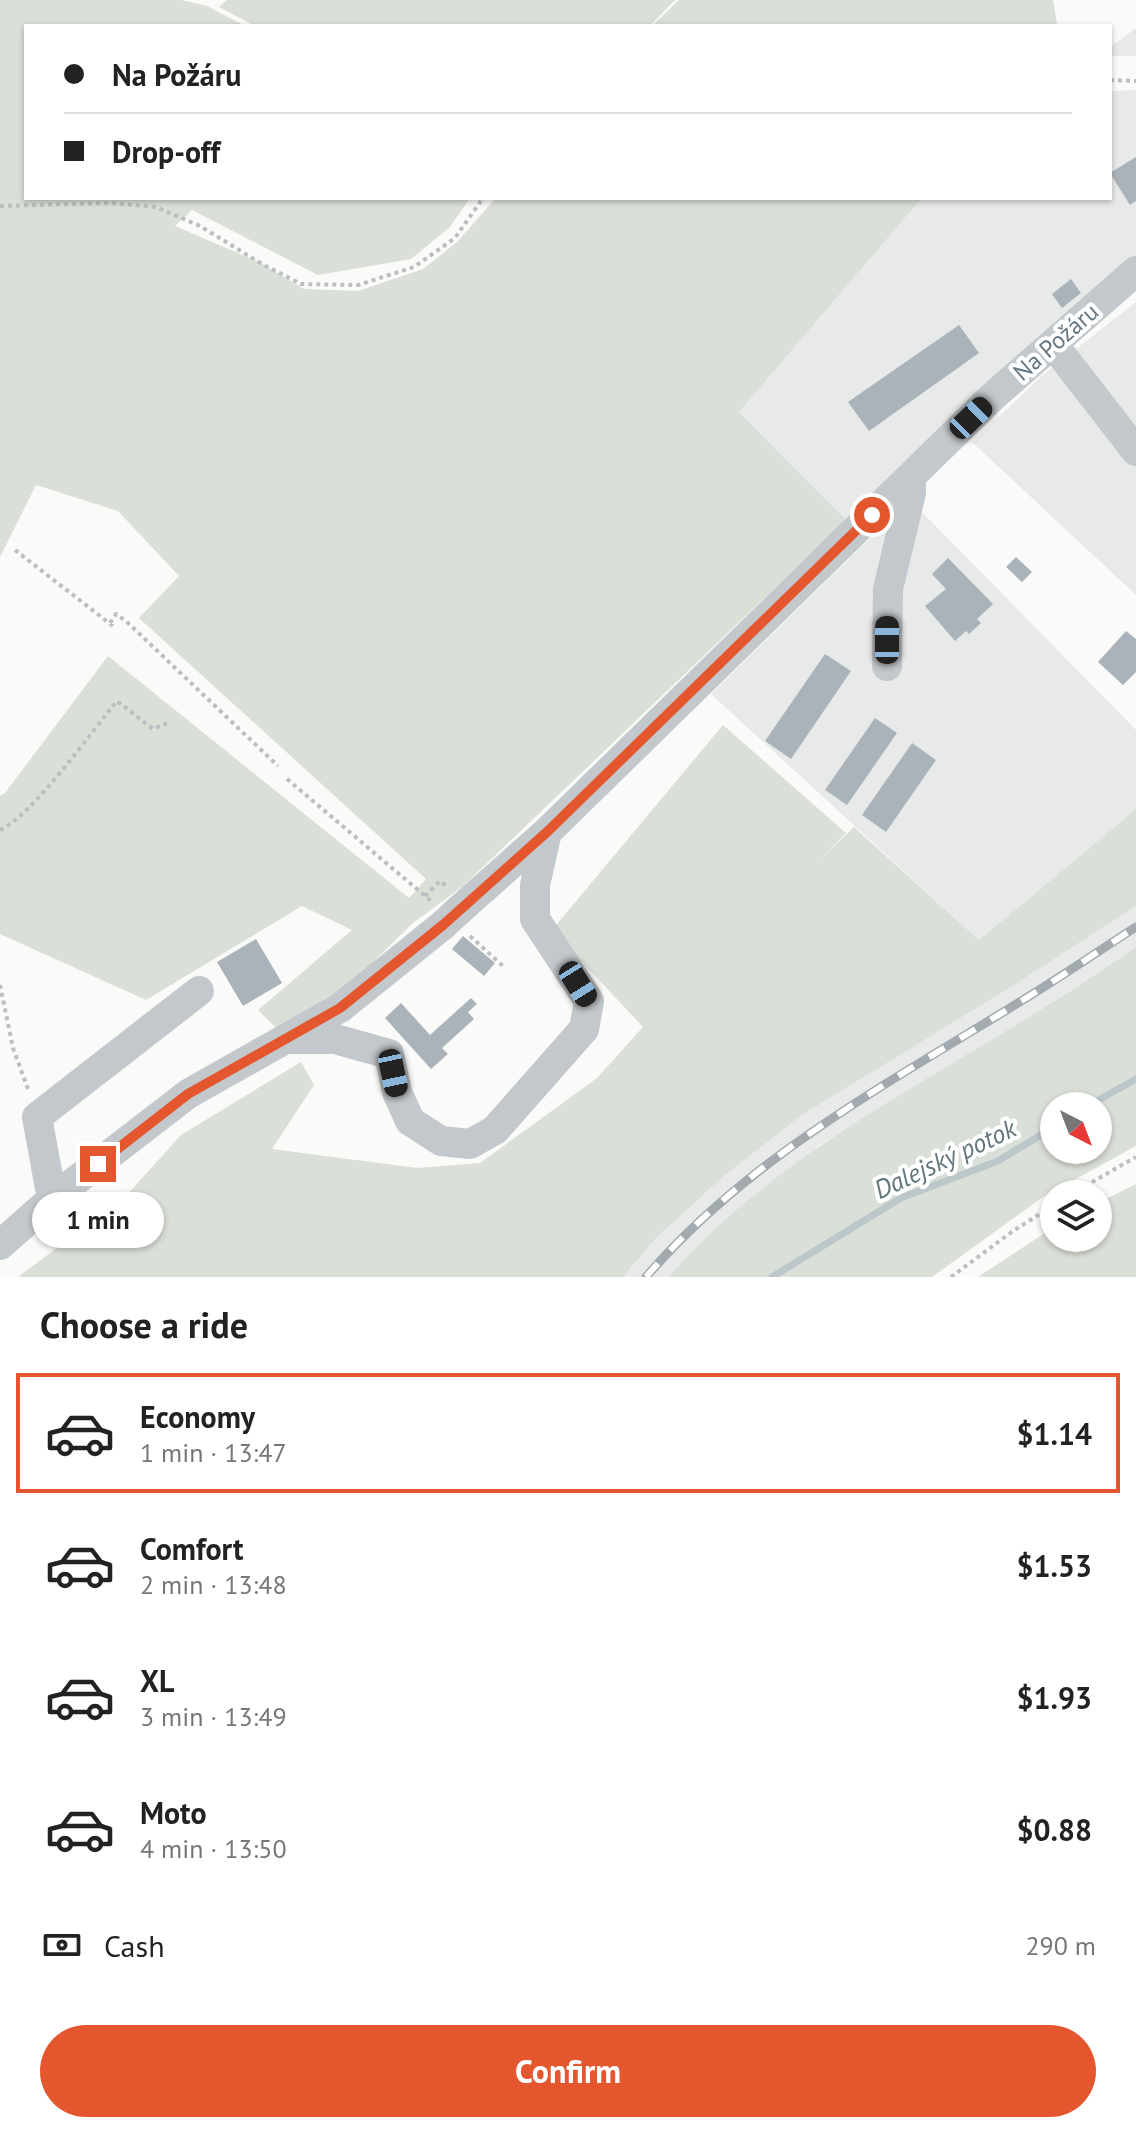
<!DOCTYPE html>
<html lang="en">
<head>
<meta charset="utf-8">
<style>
  body { margin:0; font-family:"PT Sans",sans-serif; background:#f6f6f6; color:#222; height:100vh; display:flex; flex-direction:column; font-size:30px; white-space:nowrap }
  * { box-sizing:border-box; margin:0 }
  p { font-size:26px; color:#767676 }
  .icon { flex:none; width:44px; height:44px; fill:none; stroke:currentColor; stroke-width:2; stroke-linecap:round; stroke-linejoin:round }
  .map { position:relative; height:1277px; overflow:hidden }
  .side { display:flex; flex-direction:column; background:#fff; flex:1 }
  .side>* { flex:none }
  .banner { position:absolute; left:24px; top:24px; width:1088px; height:176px; border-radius:0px; box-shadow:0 2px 6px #0004; display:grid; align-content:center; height:176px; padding:0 40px; background:#fff }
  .needle { width:52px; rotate:138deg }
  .buttons { position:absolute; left:1040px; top:1092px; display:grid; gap:16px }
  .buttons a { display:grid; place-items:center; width:72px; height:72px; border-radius:50%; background:#fff; box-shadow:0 2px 6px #0004; font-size:40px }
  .end { position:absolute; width:36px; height:36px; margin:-18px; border:10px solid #e4572e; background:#fff; box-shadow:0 0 0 4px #fff }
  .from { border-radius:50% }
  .bubble { position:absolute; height:56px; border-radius:28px; background:#fff; box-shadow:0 2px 6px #0004; font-size:26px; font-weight:700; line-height:56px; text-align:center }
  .car { position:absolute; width:24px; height:48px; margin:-24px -12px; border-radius:10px; box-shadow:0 0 6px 2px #0007; background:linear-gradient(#222 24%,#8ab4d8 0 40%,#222 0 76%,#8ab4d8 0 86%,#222 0) }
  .banner b { display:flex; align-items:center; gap:28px; height:76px; font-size:30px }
  .banner b+b { border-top:2px solid #e0e0e0 }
  .banner i { width:20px; height:20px; background:#222 }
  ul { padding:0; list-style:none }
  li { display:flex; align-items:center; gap:24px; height:120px; margin:0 16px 12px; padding:0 24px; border:4px solid transparent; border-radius:0px }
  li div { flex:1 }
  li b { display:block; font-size:30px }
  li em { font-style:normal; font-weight:700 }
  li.on { border-color:#e4572e }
  li>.icon { width:72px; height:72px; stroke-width:1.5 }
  h2 { padding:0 40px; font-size:36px; line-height:96px }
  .pay { display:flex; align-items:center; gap:20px; height:88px; padding:0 40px; font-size:30px }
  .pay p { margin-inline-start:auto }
  .cta { display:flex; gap:16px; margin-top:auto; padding:16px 40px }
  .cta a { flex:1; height:92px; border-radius:48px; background:#e4572e; color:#fff; font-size:32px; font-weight:700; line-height:92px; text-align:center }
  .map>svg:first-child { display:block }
  .built { fill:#e8e9e9 }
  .green { fill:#dadfd7; fill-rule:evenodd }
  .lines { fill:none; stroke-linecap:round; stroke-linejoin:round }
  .stream { stroke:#bbc7cb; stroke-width:7 }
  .building { fill:#aab3b9 }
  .path { stroke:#bbbfc2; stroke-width:4; stroke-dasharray:4 4; stroke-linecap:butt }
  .minor { stroke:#c3c8cc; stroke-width:30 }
  .rail-casing { stroke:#a2aab0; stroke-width:9 }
  .rail { stroke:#fff; stroke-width:6; stroke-dasharray:18; stroke-linecap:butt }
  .minor-bridge { stroke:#c3c8cc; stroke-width:30 }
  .route { stroke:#e4572e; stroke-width:10 }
  .labels { text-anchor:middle; stroke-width:8; stroke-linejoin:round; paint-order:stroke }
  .street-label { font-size:24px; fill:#657683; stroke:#fff }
  .water-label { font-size:26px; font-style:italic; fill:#60757c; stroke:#fff }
</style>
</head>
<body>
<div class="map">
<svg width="1136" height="1277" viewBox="0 0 1136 1277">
  <rect width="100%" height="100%" fill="#fafaf8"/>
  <path class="built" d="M1136,28V56H1110V47Z
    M1136,90V259L846,520L739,412L922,198H1110V91Z
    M1136,302V595L972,442L1044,374Z
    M922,512L1136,730V809L979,940L711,694L892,517Z
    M1136,906V947L1030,1017L822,1144L746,1203L669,1277H623L656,1238L724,1176L802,1115L1011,987Z"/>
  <path class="green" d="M0,0H181L207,6L245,26H26V198H470L450,227L411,259L318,275L192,210L175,226L259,262L304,289L358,291L423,269L457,242L496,198H922L739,412L846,520L462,887L413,923L335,999L278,1030L258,1010L352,930L302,906L146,1000L0,934V796L5,793L108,656L409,898L426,879L139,618L179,576L118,511L36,485L0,557Z
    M227,0H675L650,26H255L219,7Z
    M679,0H1053L1057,25H1068V26H652Z
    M723,725L846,833L817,862L854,827L979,940L1136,809V906L1011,987L802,1115L724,1176L656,1238L623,1277H18L125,1197L181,1135L301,1062L314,1085L272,1149L417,1168L480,1163L597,1078L643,1027L552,930Z
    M1136,947V1146L1043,1197L932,1277H669C765,1165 905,1094 1029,1017C1065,995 1100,971 1136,947ZM1054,1106H1098V1150H1054Z
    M1136,1184V1277H978L1054,1227V1238H1098V1203Z"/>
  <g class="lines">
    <path class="stream" d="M1088,1106L1136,1079
      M772,1277L901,1198L998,1161L1054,1127"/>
  </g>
  <path class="building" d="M1136,157V201L1130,205L1110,173Z
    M1071,279L1081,293L1062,308L1052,294Z
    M959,325L979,353L869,431L848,402Z
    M1016,557L1032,572L1022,582L1006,567Z
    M948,558L993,604L977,619L981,623L969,634L966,631L955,641L925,606L946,589L932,574Z
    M1126,631L1136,639V672L1123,685L1098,662Z
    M825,654L851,671L791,759L765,741Z
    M875,718L897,733L847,805L825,790Z
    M912,743L936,760L886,832L862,815Z
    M463,936L495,963L484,976L452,949Z
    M256,939L282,983L243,1006L217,962Z
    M471,998L477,1004L468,1012L474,1019L442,1048L448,1054L431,1069L385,1018L401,1003L430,1035Z"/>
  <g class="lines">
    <path class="path" d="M1110,80L1136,81
      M0,206L110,203L156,207L200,226L262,264L301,284L358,285L414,267L455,238L483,198
      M15,550L113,626
      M110,623L116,614L126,621L278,766
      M287,779L431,901
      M0,830C33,815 91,732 117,701L153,729L167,723
      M425,896L440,881L448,887
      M470,936L504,967
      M0,985L13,1048L29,1092
      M1071,1194L1136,1157
      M951,1277L1013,1231L1054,1205"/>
    <path class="minor" d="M1053,344L1136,451
      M887,666L888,589L911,493V477
      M457,912L547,832L991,398L1136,271
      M290,1039H335L389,1054L397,1092L410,1121L441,1141L470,1144L495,1130L584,1029L589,1001L535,919V885L547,832
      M52,1199L37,1117L199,991
      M0,1245L52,1199L188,1094L340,1008L443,925"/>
    <g class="rail-casing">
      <path id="rail" d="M646,1277C748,1158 887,1084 1018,1003C1058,979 1097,952 1136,927"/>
    </g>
    <use href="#rail" class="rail"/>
    <path class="minor-bridge" d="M443,925L457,912"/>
  </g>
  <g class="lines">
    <path class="route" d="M98,1164L188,1094L340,1008L443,925L547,832L872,515"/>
  </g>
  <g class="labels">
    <g class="street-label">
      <text transform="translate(1056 342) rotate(-41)" y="8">Na Požáru</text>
    </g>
    <g class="water-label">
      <text transform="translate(945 1159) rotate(-25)" y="9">Dalejský potok</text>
    </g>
  </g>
</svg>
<div class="buttons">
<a><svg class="needle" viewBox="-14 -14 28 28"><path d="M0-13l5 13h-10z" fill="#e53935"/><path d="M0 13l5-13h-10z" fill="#767676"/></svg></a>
<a><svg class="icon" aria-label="layers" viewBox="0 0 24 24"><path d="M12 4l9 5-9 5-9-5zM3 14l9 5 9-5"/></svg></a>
</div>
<i class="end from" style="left:872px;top:515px"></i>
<i class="end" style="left:98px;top:1164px"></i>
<div class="bubble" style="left:32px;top:1192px;width:132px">1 min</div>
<i class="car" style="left:971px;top:418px;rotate:46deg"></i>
<i class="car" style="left:887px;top:640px;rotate:0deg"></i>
<i class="car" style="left:578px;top:984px;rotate:148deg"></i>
<i class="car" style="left:393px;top:1073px;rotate:168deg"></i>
<div class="banner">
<b><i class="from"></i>Na Požáru</b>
<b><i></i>Drop-off</b>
</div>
</div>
<section class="side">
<h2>Choose a ride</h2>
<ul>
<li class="on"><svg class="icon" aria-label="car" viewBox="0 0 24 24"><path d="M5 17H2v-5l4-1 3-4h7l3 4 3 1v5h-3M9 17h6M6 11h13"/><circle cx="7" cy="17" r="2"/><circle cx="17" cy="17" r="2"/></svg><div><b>Economy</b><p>1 min · 13:47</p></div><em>$1.14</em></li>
<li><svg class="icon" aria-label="car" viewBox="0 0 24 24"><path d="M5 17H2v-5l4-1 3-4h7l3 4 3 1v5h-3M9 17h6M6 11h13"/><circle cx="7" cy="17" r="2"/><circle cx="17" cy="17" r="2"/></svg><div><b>Comfort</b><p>2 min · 13:48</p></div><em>$1.53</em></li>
<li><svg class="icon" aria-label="car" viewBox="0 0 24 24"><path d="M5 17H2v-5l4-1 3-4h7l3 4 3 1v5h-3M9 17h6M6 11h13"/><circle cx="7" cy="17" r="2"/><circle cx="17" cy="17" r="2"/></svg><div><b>XL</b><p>3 min · 13:49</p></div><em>$1.93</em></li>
<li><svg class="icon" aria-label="car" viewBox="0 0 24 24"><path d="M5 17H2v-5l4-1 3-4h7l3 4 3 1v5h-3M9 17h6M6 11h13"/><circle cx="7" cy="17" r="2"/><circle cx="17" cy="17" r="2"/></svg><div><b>Moto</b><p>4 min · 13:50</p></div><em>$0.88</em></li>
</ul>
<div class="pay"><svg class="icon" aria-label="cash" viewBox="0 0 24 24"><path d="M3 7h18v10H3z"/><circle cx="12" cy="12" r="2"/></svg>Cash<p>290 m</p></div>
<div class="cta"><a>Confirm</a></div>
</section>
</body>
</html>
